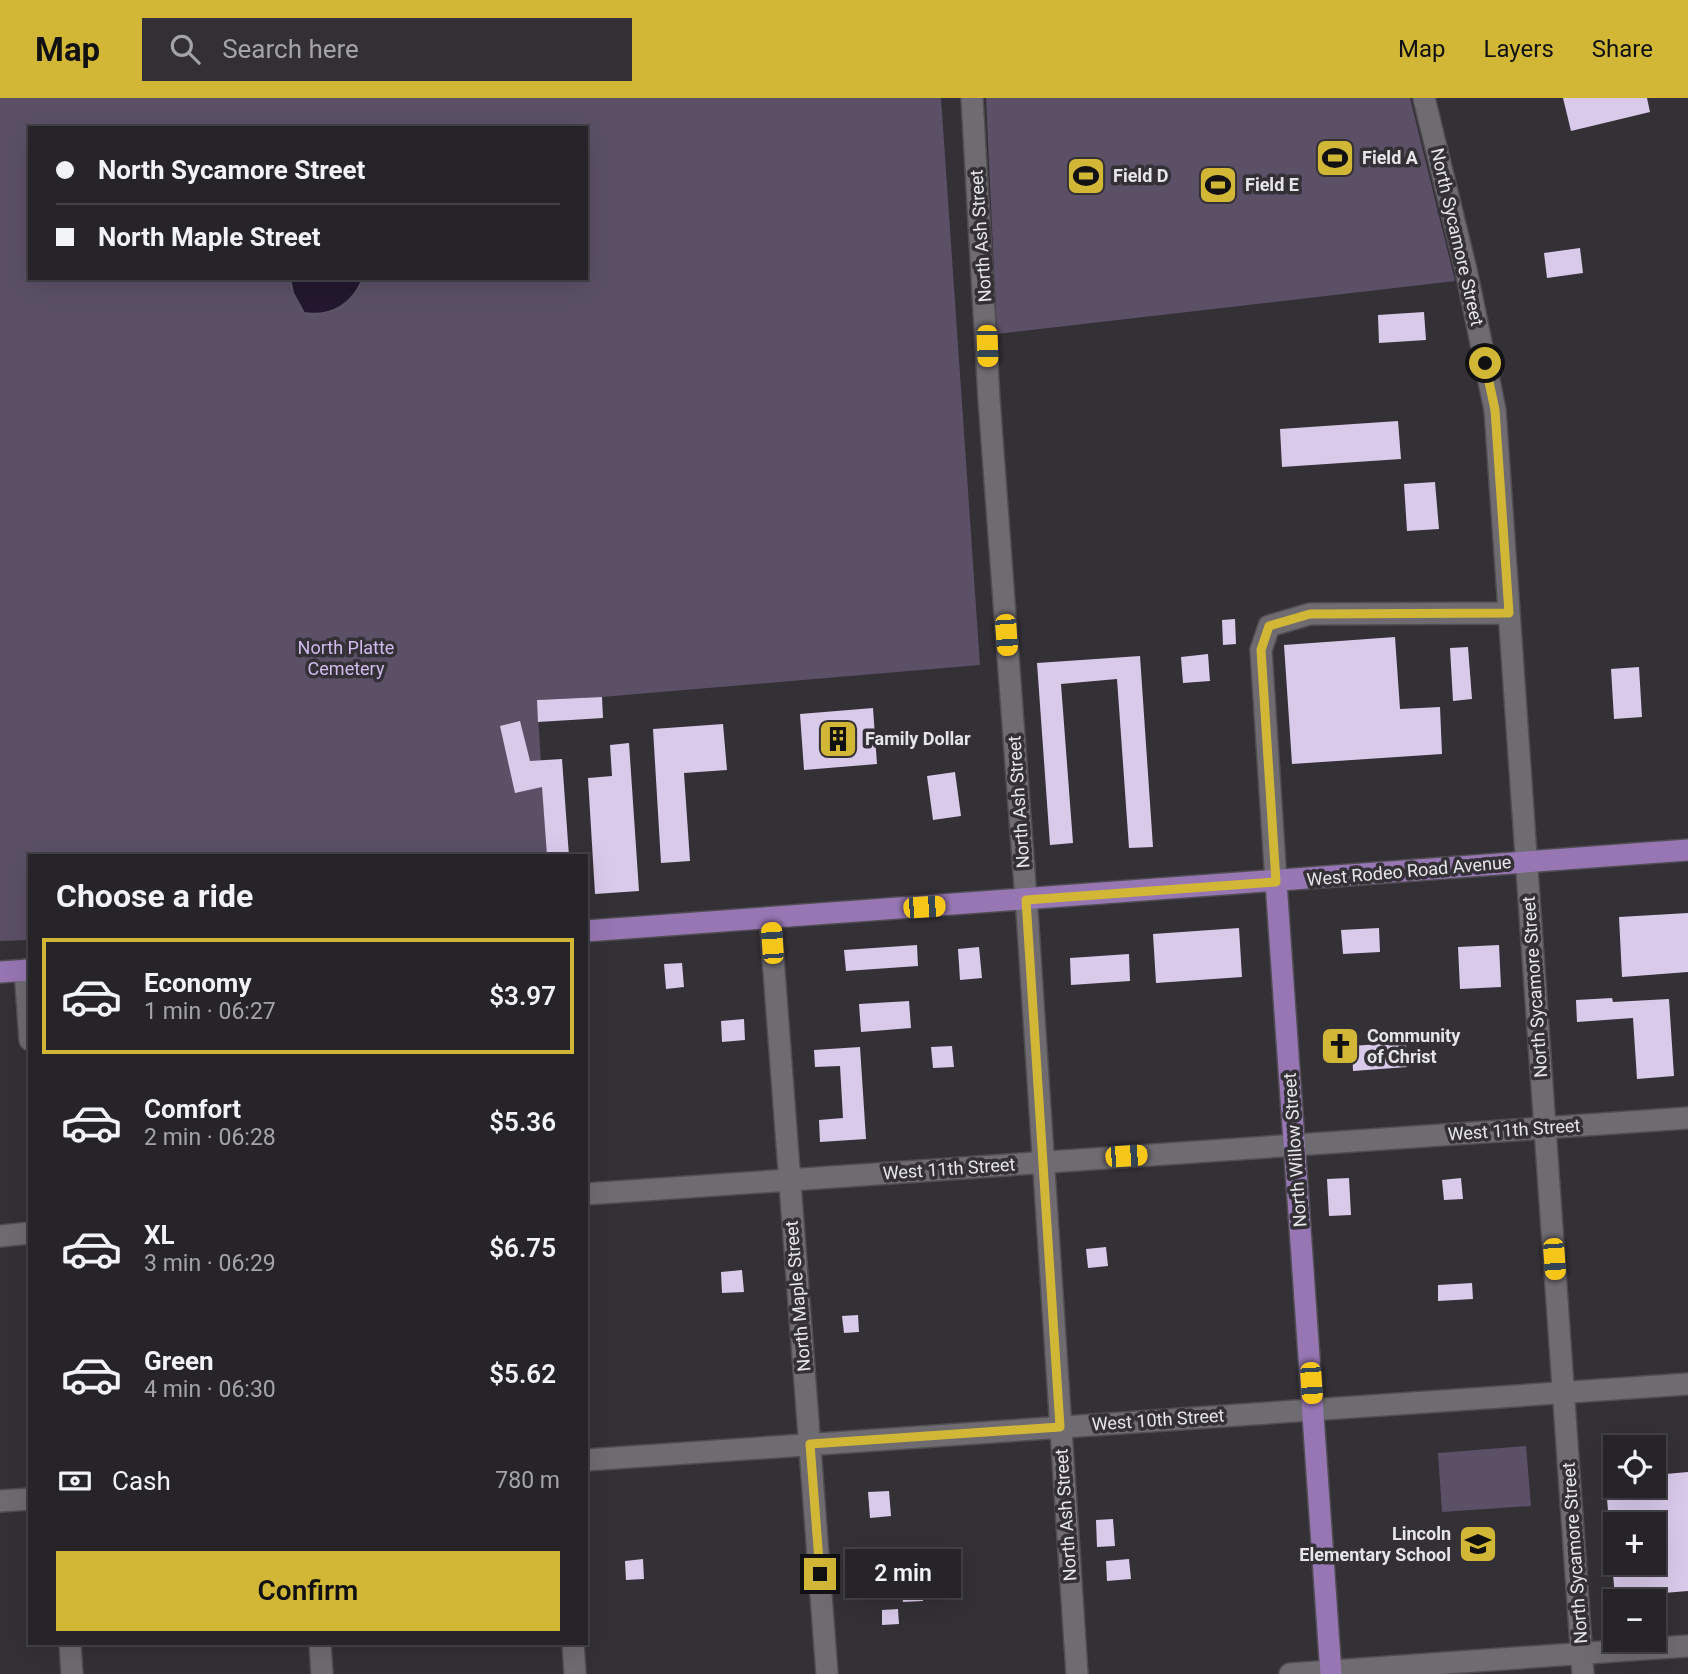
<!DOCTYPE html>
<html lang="en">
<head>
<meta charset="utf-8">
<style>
  body { margin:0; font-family:Roboto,sans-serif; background:#323034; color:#f1f3f6; height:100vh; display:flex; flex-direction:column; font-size:26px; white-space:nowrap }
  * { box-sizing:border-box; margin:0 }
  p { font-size:23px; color:#a4a4a8 }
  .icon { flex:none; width:38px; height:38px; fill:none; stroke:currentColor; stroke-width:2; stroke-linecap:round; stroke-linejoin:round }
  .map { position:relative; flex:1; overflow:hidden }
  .side { position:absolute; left:28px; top:756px; width:560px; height:791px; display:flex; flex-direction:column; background:#262428; border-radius:0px; box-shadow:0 7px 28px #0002,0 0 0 2px #424145 }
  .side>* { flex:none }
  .hud { position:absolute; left:28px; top:28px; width:560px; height:154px; border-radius:0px; box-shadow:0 7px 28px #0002,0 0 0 2px #424145; display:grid; align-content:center; height:154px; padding:0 28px; background:#262428 }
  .fabs { position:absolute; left:1603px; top:1337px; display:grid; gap:14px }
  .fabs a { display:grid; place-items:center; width:63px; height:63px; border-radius:0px; background:#262428; box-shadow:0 7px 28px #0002,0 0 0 2px #424145; font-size:35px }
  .end { position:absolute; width:32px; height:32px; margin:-16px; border:9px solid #d2b736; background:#111; box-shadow:0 0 0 4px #111 }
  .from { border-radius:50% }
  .bubble { position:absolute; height:49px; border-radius:0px; background:#262428; box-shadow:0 7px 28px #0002,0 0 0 2px #424145; font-size:23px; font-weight:600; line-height:49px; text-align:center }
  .car { position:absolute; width:21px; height:42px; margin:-21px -10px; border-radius:9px; box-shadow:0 0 5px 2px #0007; background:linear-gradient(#f5c518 24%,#345 0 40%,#f5c518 0 76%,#345 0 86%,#f5c518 0) }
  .hud b { display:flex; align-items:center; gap:24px; height:66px; font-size:26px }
  .hud b+b { border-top:2px solid #424145 }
  .hud i { width:18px; height:18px; background:#f1f3f6 }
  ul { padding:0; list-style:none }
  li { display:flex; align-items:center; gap:21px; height:116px; margin:0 14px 10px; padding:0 14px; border:4px solid transparent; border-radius:0px }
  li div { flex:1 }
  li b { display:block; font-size:26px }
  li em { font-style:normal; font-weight:600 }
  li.current { border-color:#d2b736 }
  li>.icon { width:63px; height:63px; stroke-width:1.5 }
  h2 { padding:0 28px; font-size:32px; line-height:84px }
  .pay { display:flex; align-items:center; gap:18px; height:77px; padding:0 28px; font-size:26px }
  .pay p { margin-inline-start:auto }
  .primary-button { display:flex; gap:14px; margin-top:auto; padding:14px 28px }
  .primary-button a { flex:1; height:80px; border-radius:0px; background:#d2b736; color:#111; font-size:28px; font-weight:600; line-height:80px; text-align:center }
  header { display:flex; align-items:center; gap:42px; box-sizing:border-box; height:98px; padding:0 35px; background:#d2b736; color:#111 }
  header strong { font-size:33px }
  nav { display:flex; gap:38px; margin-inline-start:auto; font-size:24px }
  .search { width:490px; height:63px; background:#323034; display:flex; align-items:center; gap:18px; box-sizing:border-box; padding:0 24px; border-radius:0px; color:#a4a4a8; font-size:26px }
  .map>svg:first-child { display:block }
  .green { fill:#5b5066; fill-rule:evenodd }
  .water { fill:#23182f; stroke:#5e5666; stroke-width:2 }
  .building { fill:#d9caea }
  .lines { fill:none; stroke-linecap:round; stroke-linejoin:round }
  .minor-casing { stroke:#504d52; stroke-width:24 }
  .major-casing { stroke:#504d52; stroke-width:24 }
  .minor { stroke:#6e6b71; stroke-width:21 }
  .major { stroke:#9676b3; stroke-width:21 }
  .route { stroke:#d2b736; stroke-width:9 }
  .labels { text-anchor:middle; stroke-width:7; stroke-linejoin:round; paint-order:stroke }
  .poi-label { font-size:18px; font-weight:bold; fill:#e6e5e8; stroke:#333036; text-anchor:start }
  .street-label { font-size:18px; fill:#e6e5e8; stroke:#333036 }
  .park-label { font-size:18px; fill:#d3baed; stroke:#333036 }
</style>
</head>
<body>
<header>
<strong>Map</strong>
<div class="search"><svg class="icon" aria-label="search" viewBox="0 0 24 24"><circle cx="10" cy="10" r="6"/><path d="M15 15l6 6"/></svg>Search here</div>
<nav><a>Map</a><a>Layers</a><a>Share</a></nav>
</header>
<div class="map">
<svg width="1688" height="1576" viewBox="0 0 1688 1576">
  <rect width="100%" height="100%" fill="#333036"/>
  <path class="green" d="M0,0H941L980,567L602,599L537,602L547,758H30V842L0,843ZM30,30H586V180H30Z
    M986,0H1410L1455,183L997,236Z
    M1526,1348L1531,1408L1442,1414L1438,1355Z"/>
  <path class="water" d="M290,180H363C353,206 332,219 304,215L293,195Z"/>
  <path class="building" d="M1563,0H1647L1650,14L1571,33Z
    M1580,150L1583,175L1547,180L1544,155Z
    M1424,214L1426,242L1379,245L1378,217Z
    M1398,323L1401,361L1282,369L1280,331Z
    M1435,384L1439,431L1407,433L1404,386Z
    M1235,521L1236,546L1223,547L1222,522Z
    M1395,539L1400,611L1440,609L1442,656L1292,666L1284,547Z
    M1468,549L1472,601L1453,603L1450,550Z
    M1208,556L1210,583L1183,585L1181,559Z
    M1140,558L1153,749L1129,750L1117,581L1061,586L1073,745L1050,747L1037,565Z
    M1639,569L1642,619L1614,621L1611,571Z
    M602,599L603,620L538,624L537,602Z
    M873,610L877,666L804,672L800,616Z
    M520,623L530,663L562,661L569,758H547L542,689L515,695L500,628Z
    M723,626L727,672L684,675L690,763L661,765L653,631Z
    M629,645L639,793L595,796L588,680L612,678L610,647Z
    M955,674L961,718L933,722L927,678Z
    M1688,815V874L1622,879L1619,819Z
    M1239,830L1242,879L1156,885L1153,836Z
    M1379,830L1380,854L1343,856L1341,832Z
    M917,847L918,868L846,873L844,852Z
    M1499,847L1501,889L1460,891L1458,849Z
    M979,849L982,880L960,882L958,851Z
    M1129,856L1130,883L1071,887L1070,860Z
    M682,865L684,889L666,891L664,866Z
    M1612,900L1613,904L1669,901L1674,978L1637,981L1633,920L1577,924L1576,902Z
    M909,903L911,930L861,934L859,906Z
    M744,921L745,942L722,944L721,923Z
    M1406,944L1407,969L1353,973L1352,948Z
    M952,948L954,969L933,970L931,949Z
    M860,949L866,1041L820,1044L819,1022L843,1020L840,968L815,969L814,952Z
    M1349,1080L1351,1117L1329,1118L1327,1081Z
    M1461,1080L1463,1101L1444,1102L1442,1082Z
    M1106,1149L1108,1168L1088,1170L1086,1151Z
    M742,1172L744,1194L722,1195L721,1174Z
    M1472,1185L1473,1201L1438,1203V1187Z
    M858,1217L859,1234L844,1235L842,1218Z
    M1688,1374V1493L1615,1499L1612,1465H1654V1426H1609L1606,1388H1654V1377Z
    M889,1393L891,1418L870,1420L868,1394Z
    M1113,1421L1115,1448L1097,1449L1096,1422Z
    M643,1461L644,1481L626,1482L625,1463Z
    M1129,1461L1131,1481L1107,1483L1106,1463Z
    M921,1480L923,1503L903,1504L901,1482Z
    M898,1511L899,1526L882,1527V1512Z"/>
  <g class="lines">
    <g class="minor-casing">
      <path id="minor" d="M972,0L989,301L1028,828L1077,1576
        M1424,0L1466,172L1495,312L1583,1576
        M1276,784L1261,552L1269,528L1310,516L1509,515
        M770,820L827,1576
        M25,872L30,942
        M586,1096L1688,1020
        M0,1138L30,1135
        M586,1362L1688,1286
        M0,1403L30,1401
        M70,1545L72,1576
        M320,1545L322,1576
        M573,1545L575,1576
        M1290,1576L1688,1548"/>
    </g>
    <g class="major-casing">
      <path id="major" d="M1276,784L1331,1576
        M586,833L1688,752
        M0,874L30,872"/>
    </g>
    <use href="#minor" class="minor"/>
    <use href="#major" class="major"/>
  </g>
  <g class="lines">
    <path class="route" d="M820,1476L810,1346L1060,1329L1026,802L1276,784L1261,552L1269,528L1310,516L1509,515L1495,312L1485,265"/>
  </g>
  <defs>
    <g id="stadium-square" transform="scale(2.0125)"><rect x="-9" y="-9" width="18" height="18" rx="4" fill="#d2b736" stroke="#333036"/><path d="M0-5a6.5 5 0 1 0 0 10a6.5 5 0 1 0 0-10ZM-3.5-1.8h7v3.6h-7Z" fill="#111"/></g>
    <g id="building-square" transform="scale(2.0125)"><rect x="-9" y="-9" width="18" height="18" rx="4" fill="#d2b736" stroke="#333036"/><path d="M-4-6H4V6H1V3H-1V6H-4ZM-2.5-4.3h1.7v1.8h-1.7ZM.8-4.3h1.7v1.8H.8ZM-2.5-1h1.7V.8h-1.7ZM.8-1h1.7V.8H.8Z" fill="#111"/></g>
    <g id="church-square" transform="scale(2.0125)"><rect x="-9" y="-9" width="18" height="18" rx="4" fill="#d2b736" stroke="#333036"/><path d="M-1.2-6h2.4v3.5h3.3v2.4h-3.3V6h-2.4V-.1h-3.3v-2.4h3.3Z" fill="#111"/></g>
    <g id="school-square" transform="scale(2.0125)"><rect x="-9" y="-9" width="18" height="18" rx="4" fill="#d2b736" stroke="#333036"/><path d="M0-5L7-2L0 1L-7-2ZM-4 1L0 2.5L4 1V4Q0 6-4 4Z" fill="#111"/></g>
  </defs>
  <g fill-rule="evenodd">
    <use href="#stadium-square" x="1335" y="60"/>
    <use href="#stadium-square" x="1086" y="78"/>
    <use href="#stadium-square" x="1218" y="87"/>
    <use href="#building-square" x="838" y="641"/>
    <use href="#church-square" x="1340" y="948"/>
    <use href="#school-square" x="1478" y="1446"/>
  </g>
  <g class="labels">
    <g class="poi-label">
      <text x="1362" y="66">Field A</text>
      <text x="1113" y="84">Field D</text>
      <text x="1245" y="93">Field E</text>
      <text x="865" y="647">Family Dollar</text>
      <text x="1367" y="944">Community<tspan x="1367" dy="21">of Christ</tspan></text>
      <text x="1451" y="1442" text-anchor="end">Lincoln<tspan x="1451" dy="21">Elementary School</tspan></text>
    </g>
    <g class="street-label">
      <text transform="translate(981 138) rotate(-94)" y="6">North Ash Street</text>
      <text transform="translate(1457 139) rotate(77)" y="6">North Sycamore Street</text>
      <text transform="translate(1019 704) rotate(-94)" y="6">North Ash Street</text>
      <text transform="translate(1409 773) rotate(-5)" y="6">West Rodeo Road Avenue</text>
      <text transform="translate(1535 889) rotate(-94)" y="6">North Sycamore Street</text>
      <text transform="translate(1514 1032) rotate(-4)" y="6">West 11th Street</text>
      <text transform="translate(1295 1052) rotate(-94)" y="6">North Willow Street</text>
      <text transform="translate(949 1071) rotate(-4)" y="6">West 11th Street</text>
      <text transform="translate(798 1198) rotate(-95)" y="6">North Maple Street</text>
      <text transform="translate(1158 1322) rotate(-4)" y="6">West 10th Street</text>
      <text transform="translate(1066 1417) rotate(-94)" y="6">North Ash Street</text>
      <text transform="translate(1575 1455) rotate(-94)" y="6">North Sycamore Street</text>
    </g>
    <g class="park-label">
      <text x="346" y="556">North Platte<tspan x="346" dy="21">Cemetery</tspan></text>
    </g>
  </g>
</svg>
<div class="fabs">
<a><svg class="icon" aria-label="locate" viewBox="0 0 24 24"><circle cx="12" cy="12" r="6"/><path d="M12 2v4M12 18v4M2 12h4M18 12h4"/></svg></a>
<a>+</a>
<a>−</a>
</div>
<i class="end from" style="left:1485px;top:265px"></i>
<i class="end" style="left:820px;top:1476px"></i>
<div class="bubble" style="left:845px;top:1451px;width:116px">2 min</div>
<i class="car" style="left:987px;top:248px;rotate:178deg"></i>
<i class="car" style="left:1006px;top:537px;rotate:176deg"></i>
<i class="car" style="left:924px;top:809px;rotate:86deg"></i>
<i class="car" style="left:772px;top:845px;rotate:356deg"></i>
<i class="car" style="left:1126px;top:1058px;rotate:86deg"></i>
<i class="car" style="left:1554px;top:1161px;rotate:176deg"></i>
<i class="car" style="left:1311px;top:1285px;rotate:176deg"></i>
<div class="hud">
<b><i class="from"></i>North Sycamore Street</b>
<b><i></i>North Maple Street</b>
</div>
<section class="side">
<h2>Choose a ride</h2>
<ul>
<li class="current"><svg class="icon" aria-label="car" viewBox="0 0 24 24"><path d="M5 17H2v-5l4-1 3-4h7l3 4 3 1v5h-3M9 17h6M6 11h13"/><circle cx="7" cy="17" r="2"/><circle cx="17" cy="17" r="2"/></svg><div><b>Economy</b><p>1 min · 06:27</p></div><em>$3.97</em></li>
<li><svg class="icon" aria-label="car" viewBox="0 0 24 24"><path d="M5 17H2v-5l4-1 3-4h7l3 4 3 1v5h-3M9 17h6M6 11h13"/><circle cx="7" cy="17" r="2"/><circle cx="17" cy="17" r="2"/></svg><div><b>Comfort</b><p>2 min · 06:28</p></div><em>$5.36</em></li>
<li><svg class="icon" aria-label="car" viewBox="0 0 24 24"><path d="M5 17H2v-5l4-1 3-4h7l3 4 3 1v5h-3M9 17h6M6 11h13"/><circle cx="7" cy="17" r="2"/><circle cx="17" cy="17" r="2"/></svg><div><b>XL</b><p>3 min · 06:29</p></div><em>$6.75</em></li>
<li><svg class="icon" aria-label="car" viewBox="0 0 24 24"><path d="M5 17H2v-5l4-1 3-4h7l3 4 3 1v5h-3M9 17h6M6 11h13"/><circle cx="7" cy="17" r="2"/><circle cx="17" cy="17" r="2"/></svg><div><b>Green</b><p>4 min · 06:30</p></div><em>$5.62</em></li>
</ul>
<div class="pay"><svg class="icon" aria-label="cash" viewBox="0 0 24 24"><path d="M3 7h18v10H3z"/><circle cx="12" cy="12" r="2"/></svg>Cash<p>780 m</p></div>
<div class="primary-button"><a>Confirm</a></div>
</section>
</div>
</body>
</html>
